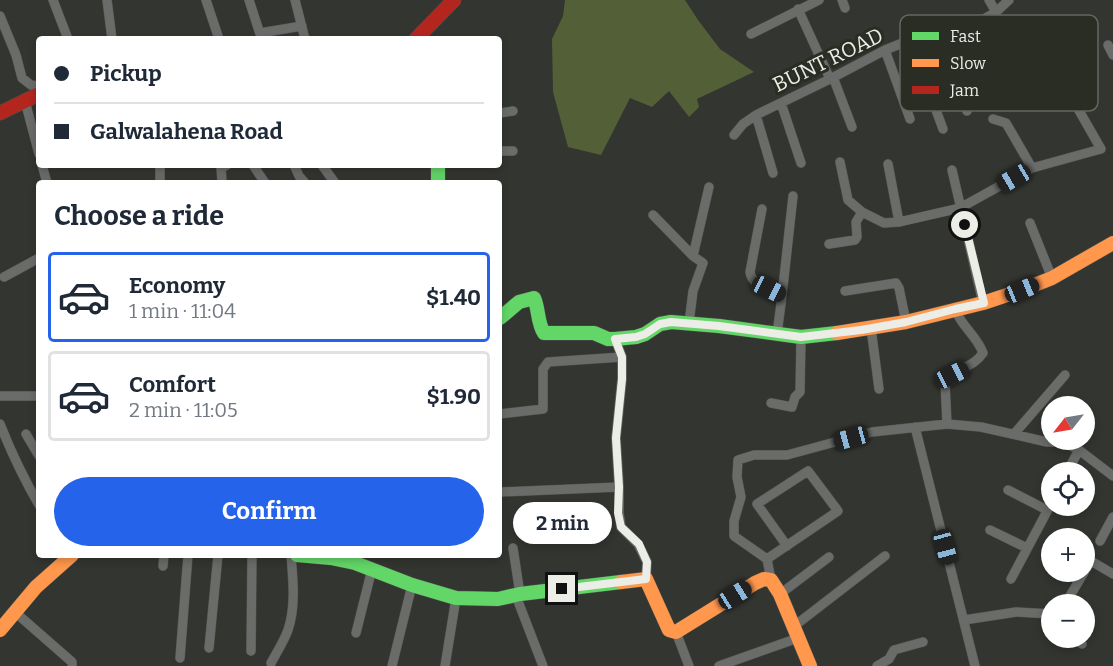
<!DOCTYPE html>
<html lang="en">
<head>
<meta charset="utf-8">
<style>
  body { margin:0; font-family:Bitter,serif; background:#f2f2f3; color:#1f2937; height:100vh; display:flex; flex-direction:column; font-size:22px; white-space:nowrap }
  * { box-sizing:border-box; margin:0 }
  p { font-size:20px; color:#747a83 }
  .icon { flex:none; width:33px; height:33px; fill:none; stroke:currentColor; stroke-width:2; stroke-linecap:round; stroke-linejoin:round }
  .map { position:relative; flex:1; overflow:hidden }
  .side { position:absolute; left:36px; top:180px; width:466px; height:378px; display:flex; flex-direction:column; background:#fff; border-radius:6px; box-shadow:0 3px 9px #0003 }
  .side>* { flex:none }
  .top-card { position:absolute; left:36px; top:36px; width:466px; height:132px; border-radius:6px; box-shadow:0 3px 9px #0003; display:grid; align-content:center; height:132px; padding:0 18px; background:#fff }
  .needle { width:39px; rotate:239deg }
  .controls { position:absolute; left:1041px; top:396px; display:grid; gap:12px }
  .controls a { display:grid; place-items:center; width:54px; height:54px; border-radius:50%; background:#fff; box-shadow:0 3px 9px #0003; font-size:30px }
  .end { position:absolute; width:27px; height:27px; margin:-14px; border:8px solid #ebede6; background:#111; box-shadow:0 0 0 3px #111 }
  .from { border-radius:50% }
  .bubble { position:absolute; height:42px; border-radius:21px; background:#fff; box-shadow:0 3px 9px #0003; font-size:20px; font-weight:700; line-height:42px; text-align:center }
  .car { position:absolute; width:18px; height:36px; margin:-18px -9px; border-radius:8px; box-shadow:0 0 4px 2px #0007; background:linear-gradient(#222 24%,#8ab4d8 0 40%,#222 0 76%,#8ab4d8 0 86%,#222 0) }
  .top-card b { display:flex; align-items:center; gap:21px; height:57px; font-size:22px }
  .top-card b+b { border-top:2px solid #e0e1e3 }
  .top-card i { width:15px; height:15px; background:#1f2937 }
  ul { padding:0; list-style:none }
  li { display:flex; align-items:center; gap:18px; height:90px; margin:0 12px 9px; padding:0 6px; border:3px solid #e0e1e3; border-radius:6px }
  li div { flex:1 }
  li b { display:block; font-size:22px }
  li em { font-style:normal; font-weight:700 }
  li.current { border-color:#2563eb }
  li>.icon { width:54px; height:54px; stroke-width:1.5 }
  h2 { padding:0 18px; font-size:27px; line-height:72px }
  .button { display:flex; gap:12px; margin-top:auto; padding:12px 18px }
  .button a { flex:1; height:69px; border-radius:36px; background:#2563eb; color:#fff; font-size:24px; font-weight:700; line-height:69px; text-align:center }
  .map>svg:first-child { display:block }
  .green { fill:#535f37 }
  .lines { fill:none; stroke-linecap:round; stroke-linejoin:round }
  .street-casing { stroke:#50524e; stroke-width:10 }
  .fast-casing { stroke:#50524e; stroke-width:15 }
  .slow-casing { stroke:#50524e; stroke-width:15 }
  .jam-casing { stroke:#50524e; stroke-width:15 }
  .street { stroke:#6a6c69; stroke-width:9 }
  .fast { stroke:#63d668; stroke-width:14 }
  .slow { stroke:#ff974d; stroke-width:14 }
  .jam { stroke:#b3261e; stroke-width:14 }
  .route { stroke:#ebede6; stroke-width:8 }
  .labels { text-anchor:middle; stroke-width:6; stroke-linejoin:round; paint-order:stroke }
  .street-label { font-size:21px; fill:#ebede6; stroke:#2a2d23 }
  .key { fill:#2a2d23; stroke:#64675e; stroke-width:1.5 }
  .key-label { font-size:16px; fill:#ebede6 }
</style>
</head>
<body>
<div class="map">
<svg width="1113" height="666" viewBox="0 0 1113 666">
  <rect width="100%" height="100%" fill="#333530"/>
  <path class="green" d="M565,0H685L698,20L720,49L754,72L697,99L699,107L689,117L669,91L652,107L630,98L601,155L568,147L553,92L552,39L563,16Z"/>
  <g class="lines">
    <g class="street-casing">
      <path id="street" d="M53,0L68,39
        M107,0L112,39
        M206,0L219,39
        M249,0L261,37
        M295,0L305,39
        M842,0L845,8
        M989,0L996,12
        M798,9L830,79
        M0,16L16,55L22,78L31,85L39,86
        M965,30C978,44 985,54 1005,59L1003,65L989,80
        M260,33L302,26
        M751,34L819,0
        M910,40L943,129
        M1108,45L1113,55
        M885,50L910,119
        M833,77L852,127
        M927,88L952,80L967,111
        M25,101L39,154
        M781,103L801,163
        M500,113L513,111
        M756,115L773,173
        M993,119L1006,123L1032,168
        M734,135L743,124L756,115L830,79L885,50L910,40L965,30L996,12L1009,0
        M500,151H513
        M840,162L848,200L862,212L884,223L899,222L960,208L1032,168L1101,149L1065,86
        M888,164L899,222
        M42,165L47,183
        M253,165L265,183
        M294,165L299,176L305,183
        M322,165L335,183
        M952,170L983,303
        M160,183V165
        M223,183L222,181L221,168L227,165
        M762,209L750,272C752,286 771,290 782,296
        M653,215L693,256L703,263L693,291L689,323
        M1030,223L1052,278
        M829,244L855,240L857,237L856,222L862,212
        M693,256L709,187
        M4,277L39,258
        M845,291L896,283L899,288L906,322
        M871,328L879,389
        M777,334L782,296L793,196
        M615,339L622,357V379L616,438L619,487V513L621,527L638,544L647,562L646,579
        M0,396H39
        M771,403L792,407L795,397L800,392L801,337
        M500,414L543,409V369L548,362L622,357
        M0,424C11,452 24,479 39,505
        M947,424L945,382C946,382 952,375 952,374C963,367 975,365 983,353C977,336 961,326 955,309
        M915,427L975,666
        M26,434L39,456
        M1014,434L1065,375
        M1067,472L1079,450
        M1008,490L1047,510
        M500,492L619,487
        M990,530L1027,548
        M1100,541L1113,517
        M513,548L520,594
        M767,559L838,511L808,471L757,504L787,546
        M163,566L164,555
        M1011,579L1052,502
        M771,580L767,559L734,536V521L741,497L737,477L738,460L754,455H787L872,432L947,424L981,427L1047,442H1063L1079,450L1113,476
        M780,594L829,557
        M516,596L543,666
        M1065,604L1091,561L1113,574
        M16,613L72,662V666
        M964,620L1016,612L1052,614
        M793,627L885,556
        M676,632L689,666
        M356,633L372,569
        M1077,638L1082,644
        M209,648L218,555
        M251,651L252,555
        M180,658L188,555
        M271,663C277,652 284,641 288,630C296,606 293,580 291,555
        M392,666L412,585
        M445,666L456,598
        M719,666L798,638
        M877,666L889,659L894,650L923,642"/>
    </g>
    <g class="fast-casing">
      <path id="fast" d="M438,165V183
        M500,318L519,302L534,298C539,309 537,322 544,333H594L608,339H615L636,337L645,334L660,324L671,322L719,326L801,337L837,333
        M297,555L331,558L355,563L412,585L456,598L498,599L520,594L621,582"/>
    </g>
    <g class="slow-casing">
      <path id="slow" d="M837,333L906,322L983,303L1022,290L1052,278L1113,243
        M621,582L646,579L669,630L676,632L755,583L764,579L771,580L780,594L810,666
        M0,630L36,587L72,555"/>
    </g>
    <g class="jam-casing">
      <path id="jam" d="M416,39L454,0
        M0,113L39,94"/>
    </g>
    <use href="#street" class="street"/>
    <use href="#fast" class="fast"/>
    <use href="#slow" class="slow"/>
    <use href="#jam" class="jam"/>
  </g>
  <g class="lines">
    <path class="route" d="M562,589L646,579L647,562L639,544L621,527L618,513L619,487L616,438L622,379V357L615,339L636,337L645,334L660,324L671,322L719,326L801,337L861,330L906,322L955,309L984,303L965,225"/>
  </g>
  <g class="labels">
    <g class="street-label">
      <text transform="translate(828 60) rotate(-26)" y="7">BUNT ROAD</text>
    </g>
  </g>
  <rect x="900" y="15" width="198" height="96" rx="9" class="key"/>
  <rect x="912" y="32" width="27" height="8" fill="#63d668"/>
  <rect x="912" y="59" width="27" height="8" fill="#ff974d"/>
  <rect x="912" y="86" width="27" height="8" fill="#b3261e"/>
  <g class="key-label">
    <text x="950" y="42">Fast</text>
    <text x="950" y="69">Slow</text>
    <text x="950" y="96">Jam</text>
  </g>
</svg>
<div class="controls">
<a><svg class="needle" viewBox="-14 -14 28 28"><path d="M0-13l5 13h-10z" fill="#e53935"/><path d="M0 13l5-13h-10z" fill="#747a83"/></svg></a>
<a><svg class="icon" aria-label="locate" viewBox="0 0 24 24"><circle cx="12" cy="12" r="6"/><path d="M12 2v4M12 18v4M2 12h4M18 12h4"/></svg></a>
<a>+</a>
<a>−</a>
</div>
<i class="end from" style="left:965px;top:225px"></i>
<i class="end" style="left:562px;top:589px"></i>
<div class="bubble" style="left:513px;top:502px;width:99px">2 min</div>
<i class="car" style="left:1014px;top:178px;rotate:240deg"></i>
<i class="car" style="left:769px;top:289px;rotate:116deg"></i>
<i class="car" style="left:1022px;top:290px;rotate:68deg"></i>
<i class="car" style="left:952px;top:375px;rotate:63deg"></i>
<i class="car" style="left:851px;top:438px;rotate:255deg"></i>
<i class="car" style="left:945px;top:547px;rotate:165deg"></i>
<i class="car" style="left:735px;top:595px;rotate:58deg"></i>
<div class="top-card">
<b><i class="from"></i>Pickup</b>
<b><i></i>Galwalahena Road</b>
</div>
<section class="side">
<h2>Choose a ride</h2>
<ul>
<li class="current"><svg class="icon" aria-label="car" viewBox="0 0 24 24"><path d="M5 17H2v-5l4-1 3-4h7l3 4 3 1v5h-3M9 17h6M6 11h13"/><circle cx="7" cy="17" r="2"/><circle cx="17" cy="17" r="2"/></svg><div><b>Economy</b><p>1 min · 11:04</p></div><em>$1.40</em></li>
<li><svg class="icon" aria-label="car" viewBox="0 0 24 24"><path d="M5 17H2v-5l4-1 3-4h7l3 4 3 1v5h-3M9 17h6M6 11h13"/><circle cx="7" cy="17" r="2"/><circle cx="17" cy="17" r="2"/></svg><div><b>Comfort</b><p>2 min · 11:05</p></div><em>$1.90</em></li>
</ul>
<div class="button"><a>Confirm</a></div>
</section>
</div>
</body>
</html>
